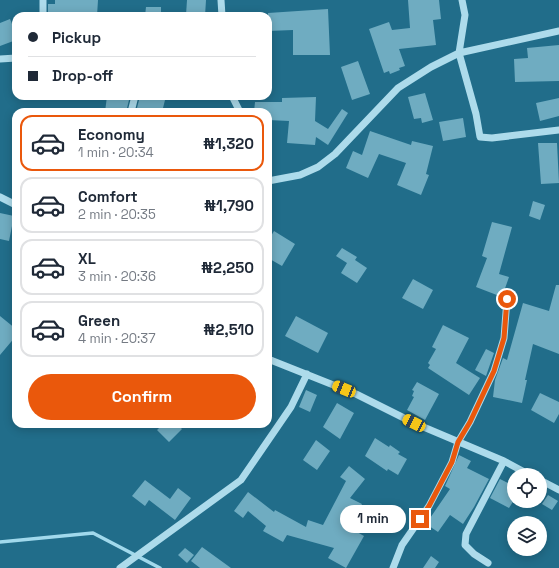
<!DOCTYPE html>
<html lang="en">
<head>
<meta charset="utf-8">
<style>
  body { margin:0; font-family:"Space Grotesk",sans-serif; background:#f6f6f7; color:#1f2937; height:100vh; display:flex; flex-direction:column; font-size:15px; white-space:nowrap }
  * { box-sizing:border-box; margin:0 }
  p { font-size:13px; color:#747a83 }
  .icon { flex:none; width:22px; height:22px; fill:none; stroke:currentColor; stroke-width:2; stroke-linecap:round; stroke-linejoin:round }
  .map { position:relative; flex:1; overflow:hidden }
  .details { position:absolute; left:12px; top:108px; width:260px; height:320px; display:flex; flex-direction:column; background:#fff; border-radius:12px; box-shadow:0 2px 10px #0003 }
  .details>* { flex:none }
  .guide { position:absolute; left:12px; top:12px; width:260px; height:88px; border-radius:12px; box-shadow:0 2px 10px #0003; display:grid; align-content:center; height:88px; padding:0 16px; background:#fff }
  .tools { position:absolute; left:507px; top:468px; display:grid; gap:8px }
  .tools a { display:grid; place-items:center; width:40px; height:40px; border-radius:50%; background:#fff; box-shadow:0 2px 10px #0003; font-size:20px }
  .end { position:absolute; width:18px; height:18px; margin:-9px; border:5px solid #ea580c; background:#fff; box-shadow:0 0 0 2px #fff }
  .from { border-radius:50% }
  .bubble { position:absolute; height:28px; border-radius:14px; background:#fff; box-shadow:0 2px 10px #0003; font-size:13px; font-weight:600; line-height:28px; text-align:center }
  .car { position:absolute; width:12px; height:24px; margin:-12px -6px; border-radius:5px; box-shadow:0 0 3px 1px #0007; background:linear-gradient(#f5c518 24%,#345 0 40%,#f5c518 0 76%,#345 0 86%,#f5c518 0) }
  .guide b { display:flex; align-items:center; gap:14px; height:38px; font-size:15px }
  .guide b+b { border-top:1px solid #e0e1e3 }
  .guide i { width:10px; height:10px; background:#1f2937 }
  ul { padding:7px 0 0; list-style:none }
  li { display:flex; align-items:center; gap:12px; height:56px; margin:0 8px 6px; padding:0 8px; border:2px solid #e0e1e3; border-radius:12px }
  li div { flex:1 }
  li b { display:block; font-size:15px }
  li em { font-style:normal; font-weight:600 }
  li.current { border-color:#ea580c }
  li>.icon { width:36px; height:36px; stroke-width:1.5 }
  .primary-button { display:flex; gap:8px; margin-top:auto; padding:8px 16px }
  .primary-button a { flex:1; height:46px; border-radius:24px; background:#ea580c; color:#fff; font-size:16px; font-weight:600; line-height:46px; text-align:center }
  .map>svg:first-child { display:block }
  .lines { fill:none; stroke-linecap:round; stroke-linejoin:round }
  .stream { stroke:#a1d9ec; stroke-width:3.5 }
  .building { fill:#6facc1 }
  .minor { stroke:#addbeb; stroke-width:7 }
  .route { stroke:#ea580c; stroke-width:5 }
</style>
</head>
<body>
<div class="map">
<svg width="559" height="568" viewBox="0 0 559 568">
  <rect width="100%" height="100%" fill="#216d8a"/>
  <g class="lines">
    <path class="stream" d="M0,542L93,533L160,568"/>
  </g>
  <path class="building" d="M55,0H98L97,16H48V4H55Z
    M187,0H206L205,16L186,15Z
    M408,0H439L441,19L433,20L436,45L399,49L405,66L399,68L400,70L390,74L389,71L384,73L369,29L389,22L392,30L410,28Z
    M146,7H161V16H145Z
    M328,9L330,55H293V30L268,31V13Z
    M10,19L16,34V40L0,46V23Z
    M559,45V81L515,82L514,59L528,58L527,48Z
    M358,61L370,94L352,100L341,67Z
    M425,93L433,120L422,123L421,118L414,119L408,97Z
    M107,96H130L126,112H105Z
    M140,96H166L162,112H136Z
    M316,97L315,121L328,129L342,109L348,113L328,145L316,137L315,145L287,143L289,121L268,120V112H254L255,102H282V98Z
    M559,98V116L540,121L536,103Z
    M463,118L466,137L443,141L439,122Z
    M370,131L411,145L412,141L433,146L426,174L429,175L421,195L397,185L406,163L379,154L368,178L346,168L353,151L362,155Z
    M538,143H557L559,183L541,184Z
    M533,201L545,205L540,220L529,216Z
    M0,213L14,216L9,241L0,239Z
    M492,222L512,227L499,274L509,277L502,297L476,287L487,258L482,256Z
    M274,231L295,244L282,266L268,258V241Z
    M342,248L357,257L355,260L367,268L357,283L341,273L347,263L336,256Z
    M413,279L433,290L423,309L402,298Z
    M556,285H559V354L533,344L525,380H527L522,403L493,397L495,380L503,358L507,360L523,303L549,311Z
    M0,316L16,329V336L0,355Z
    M296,316L328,333L318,353L285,336Z
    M443,325L469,338L456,363L480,378L469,395L428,368L430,365L428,363L436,349L432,347Z
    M486,349L494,353L486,376L475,370Z
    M417,382L439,394L425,420L407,410L414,397L412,396L414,391L412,390Z
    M306,390L317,395L310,412L299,407Z
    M540,393L559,402V414L554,423L531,410Z
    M337,403L354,413L340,439L323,427Z
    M163,424H177L182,429L169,442L157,430Z
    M375,438L389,447L390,445L400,452L398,454L407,459L398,475L388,469L387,471L365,456Z
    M316,440L330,451L317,470L303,460Z
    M459,455L471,461L467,468L489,479L474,507L463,524L450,515L438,532L426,524L450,489L445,486Z
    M349,466L365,479L350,498L362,504L350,528L364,536L346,568L328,558L334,548L287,535L283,542L263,531L266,526L248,511L243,518L234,511L248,492L274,512L275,510L306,527L308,520L323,525L346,481L340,477Z
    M500,479L514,486V500L509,508L490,498Z
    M145,480L170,499L178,488L191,498L175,520L149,500L145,506L132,496Z
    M548,495L558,501L552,510L542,504Z
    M202,547L231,568H200L191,561Z
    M185,548L194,555L187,563L178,555Z
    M431,556L439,562L435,568H423Z"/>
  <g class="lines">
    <path class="minor" d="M43,0V16
      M221,0L222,16
      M462,0L465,15L459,53L476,114L480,137L492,138L559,130
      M0,59L16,58
      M232,96L240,112
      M131,112L135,96
      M268,181L300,175L318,167L335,154L398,88L431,67L459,53L559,31
      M0,197L16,205
      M268,359L356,394L414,423L504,461L530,475
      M540,480L559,490
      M488,563L474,554L465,545L466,534L504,461
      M120,568L241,480L291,407L307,374
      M393,568L402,545L429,506L452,462L458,442L470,422L494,371L504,338L507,299"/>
  </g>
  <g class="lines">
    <path class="route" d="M420,519L429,506L452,462L458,442L470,422L494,371L504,338L507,299"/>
  </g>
</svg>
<div class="tools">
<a><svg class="icon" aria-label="locate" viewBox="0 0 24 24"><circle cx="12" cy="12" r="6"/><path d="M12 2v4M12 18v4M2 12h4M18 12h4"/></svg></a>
<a><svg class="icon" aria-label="layers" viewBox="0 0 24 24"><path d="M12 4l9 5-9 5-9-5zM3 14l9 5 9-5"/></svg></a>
</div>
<i class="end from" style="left:507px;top:299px"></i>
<i class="end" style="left:420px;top:519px"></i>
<div class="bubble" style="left:340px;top:505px;width:66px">1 min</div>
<i class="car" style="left:344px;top:389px;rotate:292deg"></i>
<i class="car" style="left:414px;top:423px;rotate:297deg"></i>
<div class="guide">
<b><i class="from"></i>Pickup</b>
<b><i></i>Drop-off</b>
</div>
<section class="details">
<ul>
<li class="current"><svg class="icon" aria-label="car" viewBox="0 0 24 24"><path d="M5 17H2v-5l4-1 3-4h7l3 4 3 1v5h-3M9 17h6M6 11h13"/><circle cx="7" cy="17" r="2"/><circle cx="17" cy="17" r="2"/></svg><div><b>Economy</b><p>1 min · 20:34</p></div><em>₦1,320</em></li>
<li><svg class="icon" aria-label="car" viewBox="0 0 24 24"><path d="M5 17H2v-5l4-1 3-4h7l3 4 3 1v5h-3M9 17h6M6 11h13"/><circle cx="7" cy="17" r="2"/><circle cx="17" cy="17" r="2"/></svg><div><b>Comfort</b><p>2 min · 20:35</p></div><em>₦1,790</em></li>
<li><svg class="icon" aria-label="car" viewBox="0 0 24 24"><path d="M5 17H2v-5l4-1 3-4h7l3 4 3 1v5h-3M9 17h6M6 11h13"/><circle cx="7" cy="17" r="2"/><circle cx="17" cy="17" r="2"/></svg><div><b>XL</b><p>3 min · 20:36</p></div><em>₦2,250</em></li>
<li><svg class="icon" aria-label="car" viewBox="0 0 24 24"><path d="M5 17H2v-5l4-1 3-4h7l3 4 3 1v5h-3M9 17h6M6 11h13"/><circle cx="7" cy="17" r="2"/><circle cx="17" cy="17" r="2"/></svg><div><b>Green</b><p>4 min · 20:37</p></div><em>₦2,510</em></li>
</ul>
<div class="primary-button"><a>Confirm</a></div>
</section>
</div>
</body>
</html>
